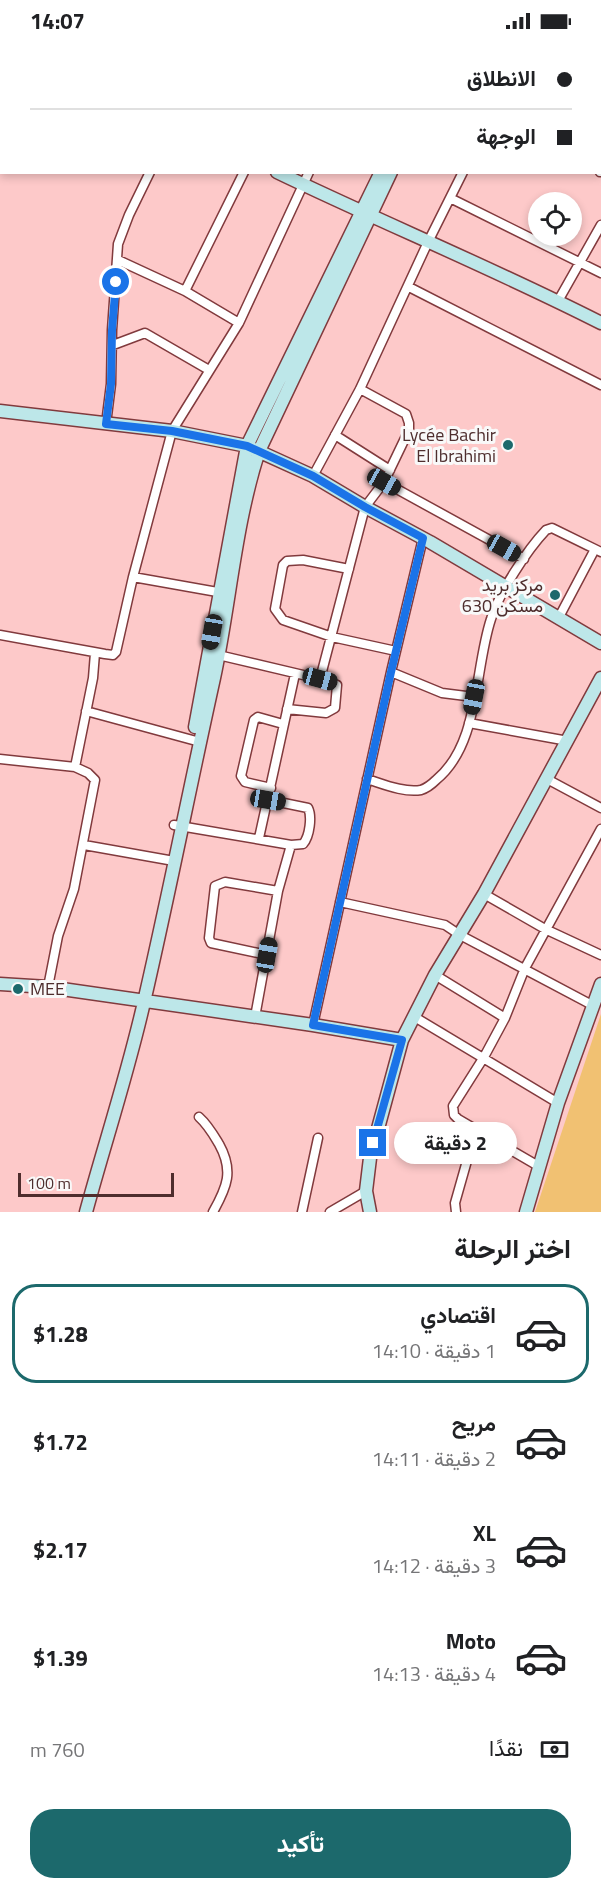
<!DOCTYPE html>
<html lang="ar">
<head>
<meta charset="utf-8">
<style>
  body { margin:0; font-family:"Titillium Web",Vazirmatn,sans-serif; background:#f2f2f2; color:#202124; direction:rtl; height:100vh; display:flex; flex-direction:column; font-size:22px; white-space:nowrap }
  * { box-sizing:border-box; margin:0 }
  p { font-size:20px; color:#757577 }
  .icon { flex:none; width:33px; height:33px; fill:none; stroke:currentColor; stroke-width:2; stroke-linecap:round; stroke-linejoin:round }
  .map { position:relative; height:1170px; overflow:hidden; direction:ltr }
  .details { display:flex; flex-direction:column; background:#fff; flex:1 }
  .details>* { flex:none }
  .top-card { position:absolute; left:0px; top:0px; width:602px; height:132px; box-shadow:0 3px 9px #0003; direction:rtl; display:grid; align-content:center; height:132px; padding:0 30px; background:#fff }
  .tools { position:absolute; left:528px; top:150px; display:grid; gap:12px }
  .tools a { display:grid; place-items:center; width:54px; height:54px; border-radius:50%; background:#fff; box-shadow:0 3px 9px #0003; font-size:30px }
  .scale { position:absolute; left:18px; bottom:15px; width:156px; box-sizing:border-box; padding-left:6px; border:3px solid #4e2d2d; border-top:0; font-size:16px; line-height:21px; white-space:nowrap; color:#4e2d2d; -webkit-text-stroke:4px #f9f9f9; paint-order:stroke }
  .end { position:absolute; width:27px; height:27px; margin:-14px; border:8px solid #1a73e8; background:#fff; box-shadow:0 0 0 3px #fff }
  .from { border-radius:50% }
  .bubble { position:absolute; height:42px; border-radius:21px; background:#fff; box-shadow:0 3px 9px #0003; font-size:20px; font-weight:700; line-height:42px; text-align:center; direction:rtl }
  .car { position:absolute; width:18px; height:36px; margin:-18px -9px; border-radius:8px; box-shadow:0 0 4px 2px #0007; background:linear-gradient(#222 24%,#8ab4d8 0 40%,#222 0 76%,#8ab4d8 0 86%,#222 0) }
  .top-card b { display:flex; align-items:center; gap:21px; height:57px; font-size:22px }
  .top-card b+b { border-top:2px solid #e0e0e0 }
  .top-card i { width:15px; height:15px; background:#202124 }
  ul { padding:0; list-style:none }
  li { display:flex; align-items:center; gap:18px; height:99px; margin:0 12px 9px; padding:0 18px; border:3px solid transparent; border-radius:24px }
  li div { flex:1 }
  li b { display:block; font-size:22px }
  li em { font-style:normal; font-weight:700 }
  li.selected { border-color:#1c696c }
  li>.icon { width:54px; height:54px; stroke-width:1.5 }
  h2 { padding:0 30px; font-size:27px; line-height:72px }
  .pay { display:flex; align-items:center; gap:15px; height:66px; padding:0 30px; font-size:22px }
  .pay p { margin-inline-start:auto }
  .button { display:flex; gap:12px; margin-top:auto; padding:12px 30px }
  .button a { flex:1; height:69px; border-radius:24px; background:#1c696c; color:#fff; font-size:24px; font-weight:700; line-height:69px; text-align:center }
  .status { display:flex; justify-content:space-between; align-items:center; height:42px; padding:0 30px; background:#fff; direction:ltr }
  .status svg { height:16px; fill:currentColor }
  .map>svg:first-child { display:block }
  .green { fill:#f1c172 }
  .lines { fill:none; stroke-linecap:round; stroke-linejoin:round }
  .street-casing { stroke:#813a3d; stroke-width:11 }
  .secondary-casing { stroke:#813a3d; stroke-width:15 }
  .street { stroke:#fff; stroke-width:8 }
  .secondary { stroke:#bde7e9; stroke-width:12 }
  .route { stroke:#1a73e8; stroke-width:8 }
  .poi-dot { fill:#1c696c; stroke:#f9f9f9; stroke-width:2 }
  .labels { text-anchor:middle; stroke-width:6; stroke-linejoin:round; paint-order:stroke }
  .poi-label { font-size:18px; fill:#4e2d2d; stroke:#f9f9f9; text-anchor:end }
</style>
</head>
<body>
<div class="status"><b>14:07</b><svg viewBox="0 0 49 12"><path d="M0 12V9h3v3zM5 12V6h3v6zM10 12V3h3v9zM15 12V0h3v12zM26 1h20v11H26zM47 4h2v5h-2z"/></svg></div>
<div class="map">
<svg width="601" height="1170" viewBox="0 0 601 1170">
  <rect width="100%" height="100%" fill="#fdc9c9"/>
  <path class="green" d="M601,972V1170H535Z"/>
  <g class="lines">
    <g class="street-casing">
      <path id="street" d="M247,2L248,0
        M306,2L307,0
        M372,2L373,0
        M527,2L528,0
        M600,38L601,39
        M600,76L601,73
        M600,130H601
        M450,156L601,231
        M118,218L185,249L239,281
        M409,245L601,343
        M185,249L244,130
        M558,259L601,183
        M113,303L145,291L209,328
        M106,382L111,342L112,288L118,202L129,173L150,130
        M335,393L390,428
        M313,434L360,347L428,200L463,130
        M384,440L524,517
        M349,527L303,518L287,519L283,523L275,567L283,578L332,595L396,609
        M133,535L223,551
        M558,577L595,507
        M0,593L105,612L113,613L116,610L133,535L172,389L239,281L309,130
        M214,612L320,637L337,643L335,666L326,671L287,667
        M391,630L442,651L474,655
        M320,637L365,465L384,440L409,388V381L406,372L360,347
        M86,669L200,700
        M469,681L568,699
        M0,717L75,725L88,731L95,738L74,847L58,894L48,945
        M75,725L93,636L95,611
        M367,737C383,742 404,751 421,748C427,746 432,742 436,738C480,702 474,628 491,577C499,551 527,508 546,488L552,486L601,510
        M547,737L601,766
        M271,746L245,740L241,734L254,678L258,675L283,682
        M174,783L291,803L303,802C310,794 312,774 308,766L269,758
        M259,796L295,632
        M84,803L174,819
        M484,852L545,887L601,913
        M340,860L445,883L460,893L592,963
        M267,913L211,901L209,896L215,844L225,840L278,849
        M435,933L505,976
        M413,974L558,1061
        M255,975L278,849L291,803
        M313,983L391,630L423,496
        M199,1075C208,1083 213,1092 219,1102C234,1129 227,1145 213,1170
        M540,1125L458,1077L454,1073L453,1064L484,1015L505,976L525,926L601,787
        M302,1170L318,1096
        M330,1170L366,1149
        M456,1170L455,1161L476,1087"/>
    </g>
    <g class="secondary-casing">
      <path id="secondary" d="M183,2L184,0
        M441,2L442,0
        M452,2L453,0
        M277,130C385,182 495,227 601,281
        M0,369L172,389L247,404L313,434L365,465L430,500L601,601
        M195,685L247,404L381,130
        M0,942L48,945L313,983L402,998
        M86,1170C105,1100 128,1031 144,960C169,852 190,744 214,636C230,561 235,482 259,409L391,130
        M370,1170L366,1149L370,1116L402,998L435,933L484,852L601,636
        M526,1170L558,1061L601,942"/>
    </g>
    <use href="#street" class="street"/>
    <use href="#secondary" class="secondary"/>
  </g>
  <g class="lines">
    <path class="route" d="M116,240L112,288L111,342L106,382L172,389L247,404L313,434L365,465L423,496L391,630L313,983L402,998L373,1101"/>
  </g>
  <g class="poi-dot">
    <circle cx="508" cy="403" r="6"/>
    <circle cx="555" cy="553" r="6"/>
    <circle cx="18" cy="947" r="6"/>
  </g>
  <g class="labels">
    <g class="poi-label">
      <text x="496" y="399">Lycée Bachir<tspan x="496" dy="21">El Ibrahimi</tspan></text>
      <text x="543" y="549">مركز بريد<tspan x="543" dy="21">630 مسكن</tspan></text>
      <text x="30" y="953" text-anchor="start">MEE</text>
    </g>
  </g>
</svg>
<div class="tools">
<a><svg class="icon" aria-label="locate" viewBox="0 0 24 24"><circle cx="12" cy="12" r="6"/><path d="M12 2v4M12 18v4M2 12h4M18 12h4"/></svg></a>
</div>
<div class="scale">100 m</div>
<i class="end from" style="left:116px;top:240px"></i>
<i class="end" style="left:373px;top:1101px"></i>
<div class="bubble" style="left:394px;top:1080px;width:123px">2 دقيقة</div>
<i class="car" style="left:384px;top:440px;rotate:119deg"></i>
<i class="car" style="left:504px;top:506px;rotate:119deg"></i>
<i class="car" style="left:212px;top:590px;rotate:190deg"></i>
<i class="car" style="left:320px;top:637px;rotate:105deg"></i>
<i class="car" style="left:474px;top:655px;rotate:191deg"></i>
<i class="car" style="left:268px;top:758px;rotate:99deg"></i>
<i class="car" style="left:267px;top:913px;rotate:10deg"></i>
<div class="top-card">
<b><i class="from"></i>الانطلاق</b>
<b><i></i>الوجهة</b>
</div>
</div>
<section class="details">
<h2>اختر الرحلة</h2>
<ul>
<li class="selected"><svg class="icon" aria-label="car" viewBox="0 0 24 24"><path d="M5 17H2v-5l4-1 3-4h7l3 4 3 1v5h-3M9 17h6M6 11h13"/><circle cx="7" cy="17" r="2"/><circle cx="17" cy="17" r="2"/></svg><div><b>اقتصادي</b><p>1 دقيقة · 14:10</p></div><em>$1.28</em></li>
<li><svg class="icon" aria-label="car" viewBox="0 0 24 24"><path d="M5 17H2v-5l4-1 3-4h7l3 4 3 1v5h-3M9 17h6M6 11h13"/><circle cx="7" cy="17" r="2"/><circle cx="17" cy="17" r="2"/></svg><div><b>مريح</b><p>2 دقيقة · 14:11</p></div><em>$1.72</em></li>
<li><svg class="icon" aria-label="car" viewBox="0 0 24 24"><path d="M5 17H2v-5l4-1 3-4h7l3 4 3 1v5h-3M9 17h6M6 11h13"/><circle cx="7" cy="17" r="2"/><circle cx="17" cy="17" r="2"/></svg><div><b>XL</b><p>3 دقيقة · 14:12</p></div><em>$2.17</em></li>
<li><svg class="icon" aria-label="car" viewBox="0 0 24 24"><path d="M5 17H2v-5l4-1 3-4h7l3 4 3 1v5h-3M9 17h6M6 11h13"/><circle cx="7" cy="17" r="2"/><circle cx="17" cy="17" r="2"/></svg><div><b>Moto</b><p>4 دقيقة · 14:13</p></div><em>$1.39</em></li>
</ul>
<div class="pay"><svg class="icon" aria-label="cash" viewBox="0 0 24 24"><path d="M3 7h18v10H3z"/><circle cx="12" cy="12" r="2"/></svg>نقدًا<p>760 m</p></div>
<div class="button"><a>تأكيد</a></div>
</section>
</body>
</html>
